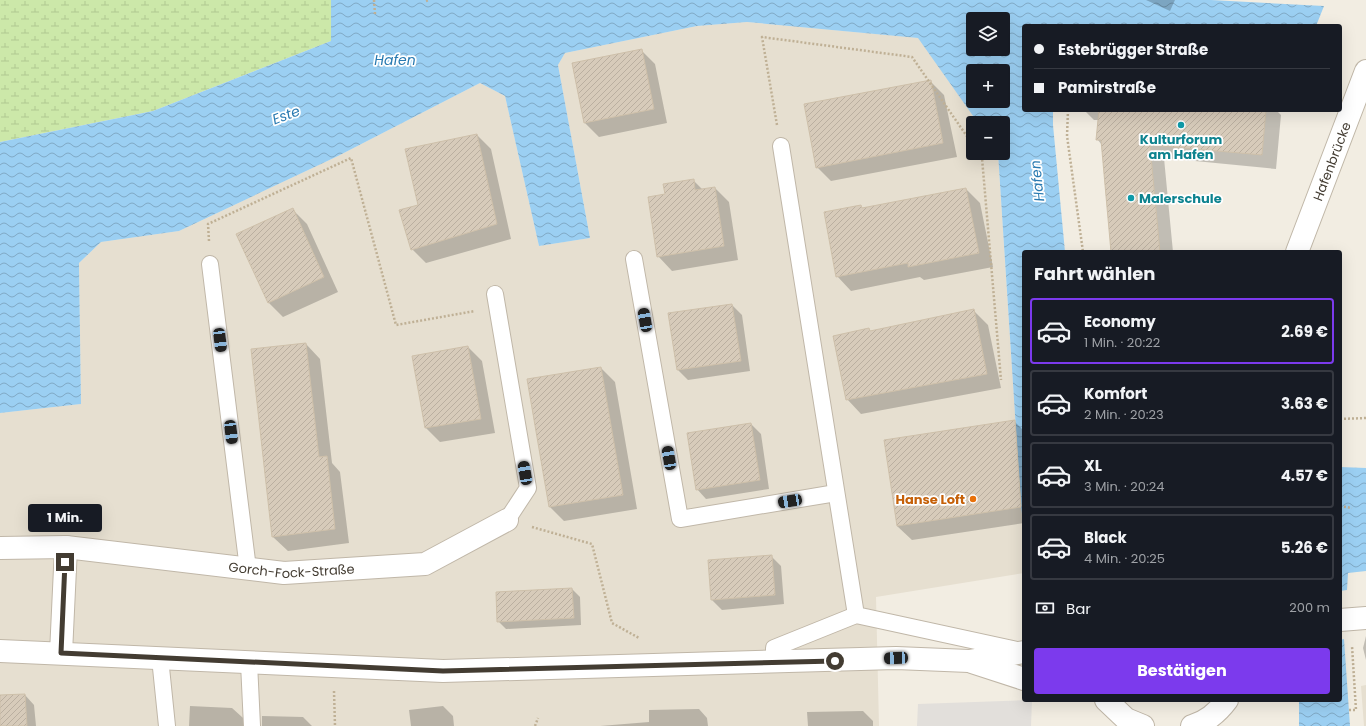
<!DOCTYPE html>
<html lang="de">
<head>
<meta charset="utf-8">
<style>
  body { margin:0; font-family:Poppins,sans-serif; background:#20242c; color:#f1f3f6; height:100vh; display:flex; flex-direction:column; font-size:15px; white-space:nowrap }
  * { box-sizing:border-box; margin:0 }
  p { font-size:13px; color:#9ea1a6 }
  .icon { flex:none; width:22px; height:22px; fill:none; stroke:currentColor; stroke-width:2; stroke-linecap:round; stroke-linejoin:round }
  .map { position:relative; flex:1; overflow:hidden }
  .drawer { position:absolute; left:1022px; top:250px; width:320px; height:452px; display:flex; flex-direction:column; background:#171b24; border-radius:4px; box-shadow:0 4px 16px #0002 }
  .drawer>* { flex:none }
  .guide { position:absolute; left:1022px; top:24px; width:320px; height:88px; border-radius:4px; box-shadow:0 4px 16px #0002; display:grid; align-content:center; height:88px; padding:0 12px; background:#171b24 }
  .fabs { position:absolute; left:966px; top:12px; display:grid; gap:8px }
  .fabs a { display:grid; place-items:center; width:44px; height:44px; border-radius:4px; background:#171b24; box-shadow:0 4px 16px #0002; font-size:20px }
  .end { position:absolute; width:18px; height:18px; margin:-9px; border:5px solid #433c32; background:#fff; box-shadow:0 0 0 2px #fff }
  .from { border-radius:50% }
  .bubble { position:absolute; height:28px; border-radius:4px; background:#171b24; box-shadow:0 4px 16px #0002; font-size:13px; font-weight:700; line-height:28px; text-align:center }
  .car { position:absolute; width:12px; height:24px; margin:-12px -6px; border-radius:5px; box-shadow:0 0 3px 1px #0007; background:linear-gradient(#222 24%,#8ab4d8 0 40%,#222 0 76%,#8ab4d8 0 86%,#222 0) }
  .guide b { display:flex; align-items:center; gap:14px; height:38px; font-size:15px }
  .guide b+b { border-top:1px solid #363941 }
  .guide i { width:10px; height:10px; background:#f1f3f6 }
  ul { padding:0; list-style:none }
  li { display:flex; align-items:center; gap:12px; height:66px; margin:0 8px 6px; padding:0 4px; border:2px solid #363941; border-radius:4px }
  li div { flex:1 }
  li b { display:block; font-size:15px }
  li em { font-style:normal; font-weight:700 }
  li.active { border-color:#7c3aed }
  li>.icon { width:36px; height:36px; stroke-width:1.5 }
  h2 { padding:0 12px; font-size:18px; line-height:48px }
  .pay { display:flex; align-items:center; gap:10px; height:44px; padding:0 12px; font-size:15px }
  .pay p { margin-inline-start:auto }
  .cta { display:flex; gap:8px; margin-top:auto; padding:8px 12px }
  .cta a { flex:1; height:46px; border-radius:4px; background:#7c3aed; color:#fff; font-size:16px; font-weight:700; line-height:46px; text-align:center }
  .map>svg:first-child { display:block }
  .residential { fill:#e6dfd0 }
  .wetland { fill:url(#wetland-marsh) }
  .parking { fill:#e2dfdb }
  .water { fill:url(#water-waves); fill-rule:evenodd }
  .shadow { fill:#0003 }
  .building { fill:url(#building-hatch); stroke:#cec0aa }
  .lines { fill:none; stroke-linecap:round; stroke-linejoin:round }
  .service-casing { stroke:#c0b7a8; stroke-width:18 }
  .minor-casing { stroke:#c0b7a8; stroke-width:24 }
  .tertiary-casing { stroke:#c0b7a8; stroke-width:24 }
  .path { stroke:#bfb095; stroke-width:2.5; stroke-dasharray:2 2; stroke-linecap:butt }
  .service { stroke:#fff; stroke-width:16 }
  .minor { stroke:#fff; stroke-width:22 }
  .tertiary { stroke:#fff; stroke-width:22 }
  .route { stroke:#433c32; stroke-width:5 }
  .culture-dot { fill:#0f9aa8; stroke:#fff; stroke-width:1.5 }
  .food-dot { fill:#e8710a; stroke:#fff; stroke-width:1.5 }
  .labels { text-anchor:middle; stroke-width:3.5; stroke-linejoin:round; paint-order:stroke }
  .culture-label { font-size:13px; font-weight:bold; fill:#0d838f; stroke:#fff }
  .street-label { font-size:13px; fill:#433c32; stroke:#fff }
  .food-label { font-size:13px; font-weight:bold; fill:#c56008; stroke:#fff; text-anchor:end }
  .water-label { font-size:14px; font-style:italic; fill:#297ab1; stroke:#fff }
</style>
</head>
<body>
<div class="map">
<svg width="1366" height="726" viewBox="0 0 1366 726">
  <defs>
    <pattern id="wetland-marsh" width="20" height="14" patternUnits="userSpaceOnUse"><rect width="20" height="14" fill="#cce8a9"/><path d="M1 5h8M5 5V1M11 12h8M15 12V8" fill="none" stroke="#b0c892"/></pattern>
    <pattern id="water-waves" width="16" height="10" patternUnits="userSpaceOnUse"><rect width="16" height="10" fill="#9bcff2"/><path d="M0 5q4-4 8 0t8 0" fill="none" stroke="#80a9c5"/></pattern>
    <pattern id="building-hatch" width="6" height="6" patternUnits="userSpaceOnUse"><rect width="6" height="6" fill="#d7cbba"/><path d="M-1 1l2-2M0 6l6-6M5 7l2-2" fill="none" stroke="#baafa0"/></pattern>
  </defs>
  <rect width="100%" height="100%" fill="#f2ede2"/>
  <path class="residential" d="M747,22L919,38L978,123H973V153H998L1021,507L1024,527V573L876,597L879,726H0V413L81,404L79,263L101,242L179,231L338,156L480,83L505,96L539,246L590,238L558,65L565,53L697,26Z
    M1366,685V726H1364L1361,686Z"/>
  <path class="wetland" d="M0,0H331V41L153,111L0,142Z"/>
  <path class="parking" d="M1032,700L1031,726H917L918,704Z"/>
  <path class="water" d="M331,0H1211L1324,6L1316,26H1024V110H1053V125L1065,252H1024V527L1021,507L998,153H1003V123H978L918,38L747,22L697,26L565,53L558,65L590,238L539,246L505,96L480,83L338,156L179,231L101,242L79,263L81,404L0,413V142L153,111L331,41ZM973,19H1003V49H973ZM973,71H1003V101H973Z
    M1340,467L1366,468V571L1348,573L1347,590L1340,591Z
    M1344,639L1350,726H1299V700H1340V640Z"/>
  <path class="shadow" d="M1146,0H1175L1170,11Z
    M641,50L655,64L667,123L599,137L585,123Z
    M930,81L944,95L957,157L831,181L817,167Z
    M1084,110H1276L1281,115L1276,169L1164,158L1173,252H1112L1102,145L1097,139L1099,120H1094Z
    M477,135L491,149L511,239L426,263L412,249L419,206Z
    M693,180L703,190L715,188L729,202L738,260L672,271L658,256L666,195Z
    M966,189L980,203L993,267L924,280L920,277L851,291L837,276L861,206L863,209Z
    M293,210L307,224L338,292L283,317L268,302Z
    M732,305L742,315L750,371L688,380L678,370Z
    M973,310L988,325L1001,388L861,414L847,399L869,330L871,332Z
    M306,344L320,359L332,463L340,472L349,543L288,551L273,537Z
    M468,347L482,361L495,433L440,442L426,428Z
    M601,368L615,382L637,509L564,521L550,507Z
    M1015,422L1024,431V523L912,540L897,526Z
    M751,424L761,434L769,489L706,499L697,489Z
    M771,556L781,566L784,604L722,610L712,600L709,561Z
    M572,589L580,597L581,625L506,629L498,621Z
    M1366,636V660L1363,648Z
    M25,695L34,705L36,726H0V696Z
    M190,706L232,708L252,726H189Z
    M443,706L453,716L454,726H411L409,710Z
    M699,709L707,718L708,726H600L649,722V710Z
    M863,711L873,721V726H808L807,712Z
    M262,716L303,717L312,726H262Z"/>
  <path class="building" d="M642,49L654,109L584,123L572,63Z
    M931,80L943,143L816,168L804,104Z
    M1099,110H1266L1262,155L1150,145L1160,252H1111L1101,140H1096Z
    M477,134L497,224L411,250L399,210L418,205L405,149Z
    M694,179L695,190L715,187L724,246L657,257L648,197L665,194L663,184Z
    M966,188L979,253L908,267V263L836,277L824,212L861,205L862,208Z
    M293,208L324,277L268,303L236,234Z
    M732,304L741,361L677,370L668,313Z
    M974,309L987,374L846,400L833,336L869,328L870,331Z
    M306,343L319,457L327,456L335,529L272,537L251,349Z
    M468,346L481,419L425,428L412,356Z
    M601,367L623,495L549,507L527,379Z
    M1015,420L1021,507L897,526L884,440Z
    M751,423L760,480L696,490L687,433Z
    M772,555L775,595L711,600L708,560Z
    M572,588L574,618L497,622L496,592Z
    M25,694L27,726H0V695Z"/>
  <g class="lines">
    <g class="service-casing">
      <path id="service" d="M634,259L680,519L836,493
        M210,264L248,569
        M495,294L528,488L507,520
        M856,615L1017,650
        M160,658L167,726
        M249,663L252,726
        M774,663V648L856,615L781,146"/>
    </g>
    <g class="minor-casing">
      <g id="minor">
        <path id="s1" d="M66,547L284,573L425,564L507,520"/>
        <path d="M0,548L66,547L61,653"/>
        <path d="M1340,620L1366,618"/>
      </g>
    </g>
    <g class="tertiary-casing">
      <g id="tertiary">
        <path id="s2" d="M1297,252L1366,71"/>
        <path d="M0,651L443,671L896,658L969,661L1024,652"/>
        <path d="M972,662L1024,679"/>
        <path d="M1106,700L1126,719L1143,726"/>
        <path d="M1192,726C1206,722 1218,712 1227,700"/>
      </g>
    </g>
    <path class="path" d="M374,0L375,14
      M426,1L429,0
      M1068,110L1067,136L1083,252
      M777,125L762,37L912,57L973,145
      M978,153L982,158L1001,380
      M209,241L208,224L351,158L396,325L475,311
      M1340,419L1366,418
      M1340,506L1352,508
      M532,527L592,544L612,623L639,638
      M334,691L335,726
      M1349,710H1356L1352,646
      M535,726L538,718"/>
    <use href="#service" class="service"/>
    <use href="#minor" class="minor"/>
    <use href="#tertiary" class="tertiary"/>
  </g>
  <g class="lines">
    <path class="route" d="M65,562L61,653L443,671L835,661"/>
  </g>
  <g class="culture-dot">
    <circle cx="1181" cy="125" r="4"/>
    <circle cx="1131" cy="198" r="4"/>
  </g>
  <circle class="food-dot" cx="973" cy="499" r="4"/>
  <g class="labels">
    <g class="culture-label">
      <text x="1181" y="144">Kulturforum<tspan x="1181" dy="15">am Hafen</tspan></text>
      <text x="1139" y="203" text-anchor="start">Malerschule</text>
    </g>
    <g class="street-label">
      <text dy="5" stroke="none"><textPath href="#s2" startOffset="97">Hafenbrücke</textPath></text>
      <text dy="5" stroke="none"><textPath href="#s1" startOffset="227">Gorch-Fock-Straße</textPath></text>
    </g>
    <g class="food-label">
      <text x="965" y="504">Hanse Loft</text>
    </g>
    <g class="water-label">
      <text x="395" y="65">Hafen</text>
      <text transform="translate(286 115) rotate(-20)" y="5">Este</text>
      <text transform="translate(1037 181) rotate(-96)" y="5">Hafen</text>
    </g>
  </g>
</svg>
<div class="fabs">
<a><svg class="icon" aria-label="layers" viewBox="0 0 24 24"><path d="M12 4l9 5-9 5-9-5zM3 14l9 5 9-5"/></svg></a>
<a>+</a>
<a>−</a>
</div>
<i class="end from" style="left:835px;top:661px"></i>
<i class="end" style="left:65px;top:562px"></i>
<div class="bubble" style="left:28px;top:504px;width:74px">1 Min.</div>
<i class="car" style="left:645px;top:320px;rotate:350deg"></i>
<i class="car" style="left:220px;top:340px;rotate:173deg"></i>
<i class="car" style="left:231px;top:432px;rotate:173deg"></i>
<i class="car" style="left:669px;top:458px;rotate:350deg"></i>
<i class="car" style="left:525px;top:473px;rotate:350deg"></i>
<i class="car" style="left:790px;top:501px;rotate:261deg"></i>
<i class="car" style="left:896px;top:658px;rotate:268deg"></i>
<div class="guide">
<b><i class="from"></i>Estebrügger Straße</b>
<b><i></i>Pamirstraße</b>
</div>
<section class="drawer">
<h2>Fahrt wählen</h2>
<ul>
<li class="active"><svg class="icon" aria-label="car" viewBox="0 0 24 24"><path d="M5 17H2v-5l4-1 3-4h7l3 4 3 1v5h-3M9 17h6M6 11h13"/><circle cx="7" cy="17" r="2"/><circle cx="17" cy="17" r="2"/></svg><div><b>Economy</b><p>1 Min. · 20:22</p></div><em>2.69 €</em></li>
<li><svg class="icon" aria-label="car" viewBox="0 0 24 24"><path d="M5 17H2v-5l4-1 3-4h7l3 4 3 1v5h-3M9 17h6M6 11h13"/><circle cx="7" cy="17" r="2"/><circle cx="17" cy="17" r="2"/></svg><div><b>Komfort</b><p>2 Min. · 20:23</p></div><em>3.63 €</em></li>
<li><svg class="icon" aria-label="car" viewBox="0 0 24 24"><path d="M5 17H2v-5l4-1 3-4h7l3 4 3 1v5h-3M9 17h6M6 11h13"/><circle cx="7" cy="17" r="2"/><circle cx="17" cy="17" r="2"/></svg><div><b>XL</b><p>3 Min. · 20:24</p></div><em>4.57 €</em></li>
<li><svg class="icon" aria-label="car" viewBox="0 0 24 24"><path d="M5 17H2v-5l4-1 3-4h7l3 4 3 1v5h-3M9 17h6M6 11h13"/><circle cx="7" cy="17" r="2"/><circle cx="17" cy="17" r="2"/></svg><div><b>Black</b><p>4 Min. · 20:25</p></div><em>5.26 €</em></li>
</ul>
<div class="pay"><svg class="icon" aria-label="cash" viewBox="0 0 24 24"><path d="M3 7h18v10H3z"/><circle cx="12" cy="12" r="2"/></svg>Bar<p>200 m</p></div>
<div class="cta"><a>Bestätigen</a></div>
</section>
</div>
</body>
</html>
